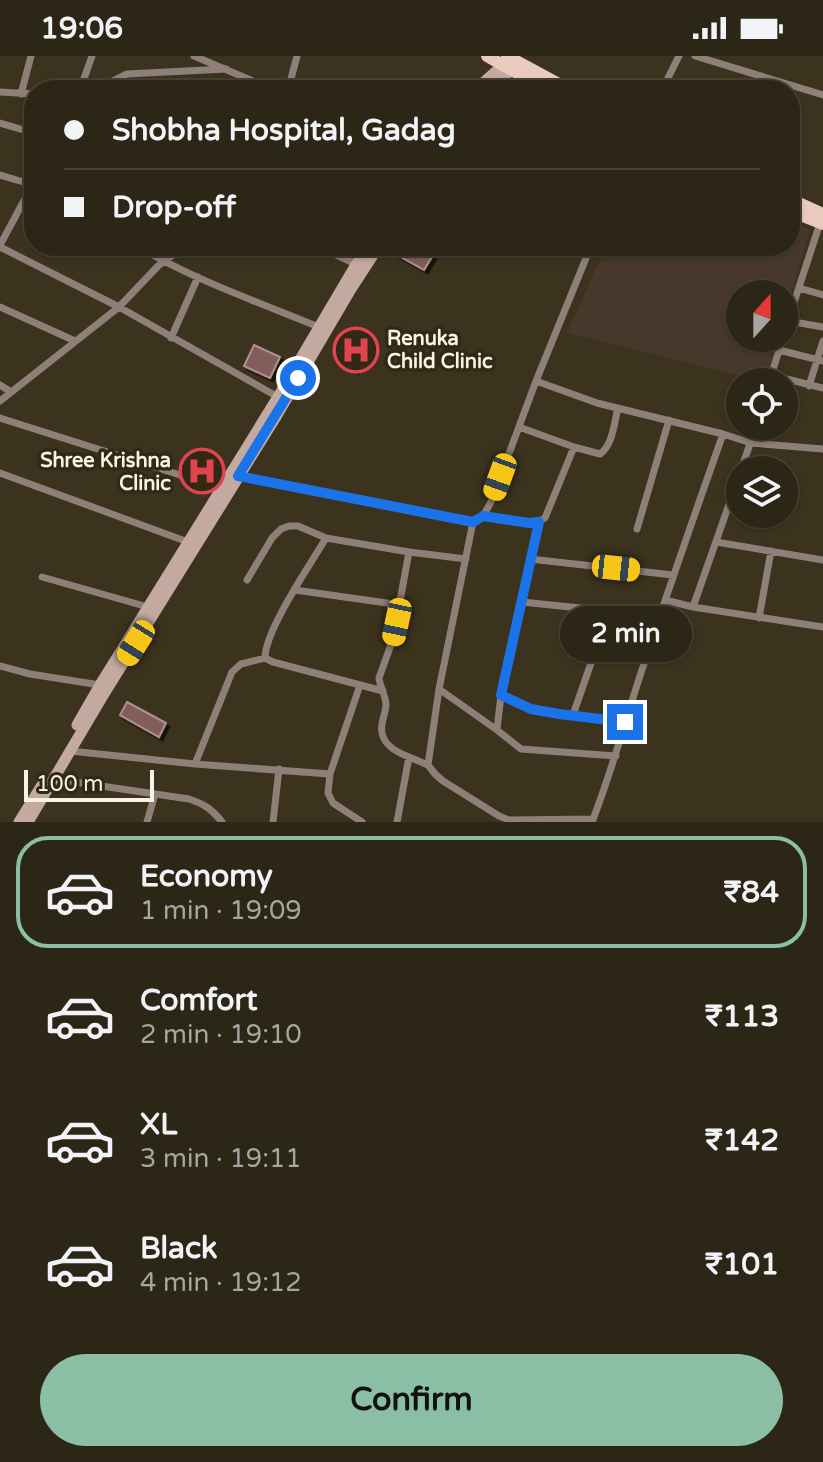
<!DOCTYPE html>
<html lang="en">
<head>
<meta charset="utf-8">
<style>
  body { margin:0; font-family:"Varela Round",sans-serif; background:#383223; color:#f1f3f6; height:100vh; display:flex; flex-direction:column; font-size:30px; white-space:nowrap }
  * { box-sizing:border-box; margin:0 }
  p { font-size:26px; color:#a6a5a1 }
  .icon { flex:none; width:44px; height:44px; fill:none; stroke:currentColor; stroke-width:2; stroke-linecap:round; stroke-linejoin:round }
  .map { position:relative; height:766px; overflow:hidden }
  .drawer { display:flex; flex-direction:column; background:#2c2616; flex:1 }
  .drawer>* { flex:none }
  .top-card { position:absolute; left:24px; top:24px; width:776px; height:176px; border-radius:32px; box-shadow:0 2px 6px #0004,0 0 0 2px #484335; display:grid; align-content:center; height:176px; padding:0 40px; background:#2c2616 }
  .needle { width:52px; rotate:21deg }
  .controls { position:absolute; left:726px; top:224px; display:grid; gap:16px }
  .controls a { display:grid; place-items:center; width:72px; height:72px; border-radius:50%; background:#2c2616; box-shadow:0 2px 6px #0004,0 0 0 2px #484335; font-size:40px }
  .scale { position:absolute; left:24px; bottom:20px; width:130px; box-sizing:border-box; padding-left:8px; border:4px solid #f9f3e6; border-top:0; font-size:22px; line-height:28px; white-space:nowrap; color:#f9f3e6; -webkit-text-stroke:6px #312913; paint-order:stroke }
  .end { position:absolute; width:36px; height:36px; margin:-18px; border:10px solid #1a73e8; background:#fff; box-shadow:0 0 0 4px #fff }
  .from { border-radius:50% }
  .bubble { position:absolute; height:56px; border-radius:28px; background:#2c2616; box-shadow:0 2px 6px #0004,0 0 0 2px #484335; font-size:26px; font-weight:700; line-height:56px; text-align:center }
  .car { position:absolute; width:24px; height:48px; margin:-24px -12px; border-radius:10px; box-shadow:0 0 6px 2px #0007; background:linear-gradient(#f5c518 24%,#345 0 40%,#f5c518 0 76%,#345 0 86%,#f5c518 0) }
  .top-card b { display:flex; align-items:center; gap:28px; height:76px; font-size:30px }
  .top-card b+b { border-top:2px solid #484335 }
  .top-card i { width:20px; height:20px; background:#f1f3f6 }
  ul { padding:14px 0 0; list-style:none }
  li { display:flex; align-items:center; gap:24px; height:112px; margin:0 16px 12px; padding:0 24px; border:4px solid transparent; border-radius:32px }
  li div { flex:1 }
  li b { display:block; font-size:30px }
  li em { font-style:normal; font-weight:700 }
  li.current { border-color:#8abfa5 }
  li>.icon { width:72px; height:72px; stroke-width:1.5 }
  .button { display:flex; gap:16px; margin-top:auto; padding:16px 40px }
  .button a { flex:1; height:92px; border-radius:48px; background:#8abfa5; color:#111; font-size:32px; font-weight:700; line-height:92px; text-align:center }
  .status { display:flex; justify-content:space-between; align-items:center; height:56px; padding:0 40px; background:#2c2616; direction:ltr }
  .status svg { height:22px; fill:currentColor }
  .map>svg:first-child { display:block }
  .industrial { fill:#47382b }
  .building { fill:#825d5c; stroke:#af908f; stroke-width:2; filter:url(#shadow) }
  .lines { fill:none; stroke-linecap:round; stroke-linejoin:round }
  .minor { stroke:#8f7f79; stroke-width:7 }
  .secondary { stroke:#c3a9a0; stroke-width:11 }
  .primary { stroke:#ebcabe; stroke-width:12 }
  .route { stroke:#1a73e8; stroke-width:10 }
  .labels { text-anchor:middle; stroke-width:7; stroke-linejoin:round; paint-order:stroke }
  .poi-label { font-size:20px; font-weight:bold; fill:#f9f3e6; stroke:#312913; text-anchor:start }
</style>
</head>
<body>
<div class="status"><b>19:06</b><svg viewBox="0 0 49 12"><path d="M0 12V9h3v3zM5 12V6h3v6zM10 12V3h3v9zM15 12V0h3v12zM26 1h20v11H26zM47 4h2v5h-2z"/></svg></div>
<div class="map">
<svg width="823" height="766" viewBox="0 0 823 766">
  <defs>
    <filter id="shadow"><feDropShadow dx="3.5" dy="3.5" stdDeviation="0" flood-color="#0009"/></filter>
  </defs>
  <rect width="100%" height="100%" fill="#3b331d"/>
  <path class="industrial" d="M790,165L810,173L784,262V238H740V282H778L765,326L567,277L606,190H790Z"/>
  <path class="building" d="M398,190H418L433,199L424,214L394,197Z
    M356,279L369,286L355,314L342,307Z
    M254,289L280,301L270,322L244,310Z
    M190,398L220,409L215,423L185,414Z
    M127,646L166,667L159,681L120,659Z"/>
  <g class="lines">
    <path class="minor" d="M194,0L274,34
      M695,0L823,39
      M84,25L109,34
      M101,31L127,18L226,13
      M80,34L92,0
      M288,34L297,0
      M662,34L679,0
      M0,36L34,38
      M21,38L31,0
      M0,67L34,77
      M0,119L34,129
      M0,189L34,126
      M137,190C194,224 258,246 319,271
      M316,190L356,208
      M591,190L536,325L491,446L483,460L473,466L439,633L428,709L435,718L443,725L499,760L509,764L593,763
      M0,191L119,251L278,341
      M799,232L823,239
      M0,251L75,285
      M788,265L823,271
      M784,277L820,167
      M171,282L198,221
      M779,294L823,305
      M771,319L823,332
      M536,325L597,347L723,378L751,387L823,393
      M769,326L783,282
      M0,329L11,336
      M809,330L823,285
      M0,345L119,251L158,210L185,190
      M0,362L221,432
      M519,371L574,391L600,398C613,389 614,367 618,352
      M741,414L756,370
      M0,417L188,486
      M238,420L473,466
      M483,460C499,463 531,472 545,462L574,391
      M637,473L669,364
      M716,486L823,504
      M530,503L673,519
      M42,521L148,551
      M247,524L272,482L281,473L289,470H298L326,482L409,496L466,503
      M295,534L401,549
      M665,544L693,551L823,571
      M693,551L740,417
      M609,555L660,560
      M759,562L771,495
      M265,602C265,574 310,509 326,482
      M0,610L30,618L100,629
      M360,629L330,718L328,737L333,747L362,766
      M439,633L497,674L501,639L539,466
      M501,639L531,653L573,659L609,555L522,546
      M573,659L625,666
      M497,674L521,693L616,700
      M70,695L195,708L330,718
      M409,701C393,695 379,686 382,668C383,661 386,655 386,648C385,638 380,631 379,622L393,583L409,496
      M195,708L232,616L241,608L265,602L273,606L383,635
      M54,723L189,743C204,748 212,753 222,766
      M147,766L155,738
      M273,766L279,713
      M397,766L409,701L428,709
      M592,766C610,720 623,673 638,626C665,543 694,460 723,378"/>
    <path class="secondary" d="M475,34L503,9
      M486,34L512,14
      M77,669L100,629L278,341L367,190
      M19,766L44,726
      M28,766L104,638L277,359L351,233L379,190"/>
    <path class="primary" d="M487,0L547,34
      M507,0L570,34
      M790,143L823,158
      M790,155L823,168"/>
  </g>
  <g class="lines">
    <path class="route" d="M298,322L238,420L473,466L483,460L529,467L539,466L501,639L531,653L559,658L625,666"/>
  </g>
  <defs>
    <g id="hospital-ring" transform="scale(2.3)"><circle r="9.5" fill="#312913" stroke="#e0444e" stroke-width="1.5"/><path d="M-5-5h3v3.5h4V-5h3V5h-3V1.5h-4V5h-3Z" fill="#e0444e"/></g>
  </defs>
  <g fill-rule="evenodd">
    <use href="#hospital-ring" x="356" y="294"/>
    <use href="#hospital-ring" x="202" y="415"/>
  </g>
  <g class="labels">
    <g class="poi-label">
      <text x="387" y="289">Renuka<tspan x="387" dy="23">Child Clinic</tspan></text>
      <text x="171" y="411" text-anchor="end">Shree Krishna<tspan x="171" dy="23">Clinic</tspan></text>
    </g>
  </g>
</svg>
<div class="controls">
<a><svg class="needle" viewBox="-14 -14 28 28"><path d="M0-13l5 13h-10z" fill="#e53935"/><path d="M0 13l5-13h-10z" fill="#a6a5a1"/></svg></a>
<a><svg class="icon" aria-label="locate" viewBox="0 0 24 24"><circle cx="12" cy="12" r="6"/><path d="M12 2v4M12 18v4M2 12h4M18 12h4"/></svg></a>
<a><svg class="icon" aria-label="layers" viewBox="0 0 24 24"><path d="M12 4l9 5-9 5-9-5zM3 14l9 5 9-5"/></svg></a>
</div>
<div class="scale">100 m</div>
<i class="end from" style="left:298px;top:322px"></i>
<i class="end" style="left:625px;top:666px"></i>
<div class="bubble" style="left:560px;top:550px;width:132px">2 min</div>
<i class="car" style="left:500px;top:421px;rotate:200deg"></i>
<i class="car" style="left:616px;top:512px;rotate:96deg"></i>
<i class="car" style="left:397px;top:566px;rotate:192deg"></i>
<i class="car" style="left:136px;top:587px;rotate:212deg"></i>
<div class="top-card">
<b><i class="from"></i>Shobha Hospital, Gadag</b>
<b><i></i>Drop-off</b>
</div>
</div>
<section class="drawer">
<ul>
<li class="current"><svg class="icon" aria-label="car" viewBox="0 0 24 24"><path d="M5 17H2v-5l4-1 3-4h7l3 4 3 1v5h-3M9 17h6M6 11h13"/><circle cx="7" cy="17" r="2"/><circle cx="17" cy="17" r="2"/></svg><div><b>Economy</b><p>1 min · 19:09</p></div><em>₹84</em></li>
<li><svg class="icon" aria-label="car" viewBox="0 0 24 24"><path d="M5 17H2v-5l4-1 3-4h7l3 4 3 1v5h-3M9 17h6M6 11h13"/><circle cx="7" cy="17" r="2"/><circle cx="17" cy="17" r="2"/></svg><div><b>Comfort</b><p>2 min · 19:10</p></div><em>₹113</em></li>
<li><svg class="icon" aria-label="car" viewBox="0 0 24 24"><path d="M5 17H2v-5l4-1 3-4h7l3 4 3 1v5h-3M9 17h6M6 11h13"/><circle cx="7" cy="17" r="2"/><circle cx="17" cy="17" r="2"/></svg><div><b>XL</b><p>3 min · 19:11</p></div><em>₹142</em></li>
<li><svg class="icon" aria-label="car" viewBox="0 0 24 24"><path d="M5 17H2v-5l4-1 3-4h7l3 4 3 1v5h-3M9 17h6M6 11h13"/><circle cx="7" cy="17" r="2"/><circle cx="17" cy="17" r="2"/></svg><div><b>Black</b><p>4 min · 19:12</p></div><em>₹101</em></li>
</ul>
<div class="button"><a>Confirm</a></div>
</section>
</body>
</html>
